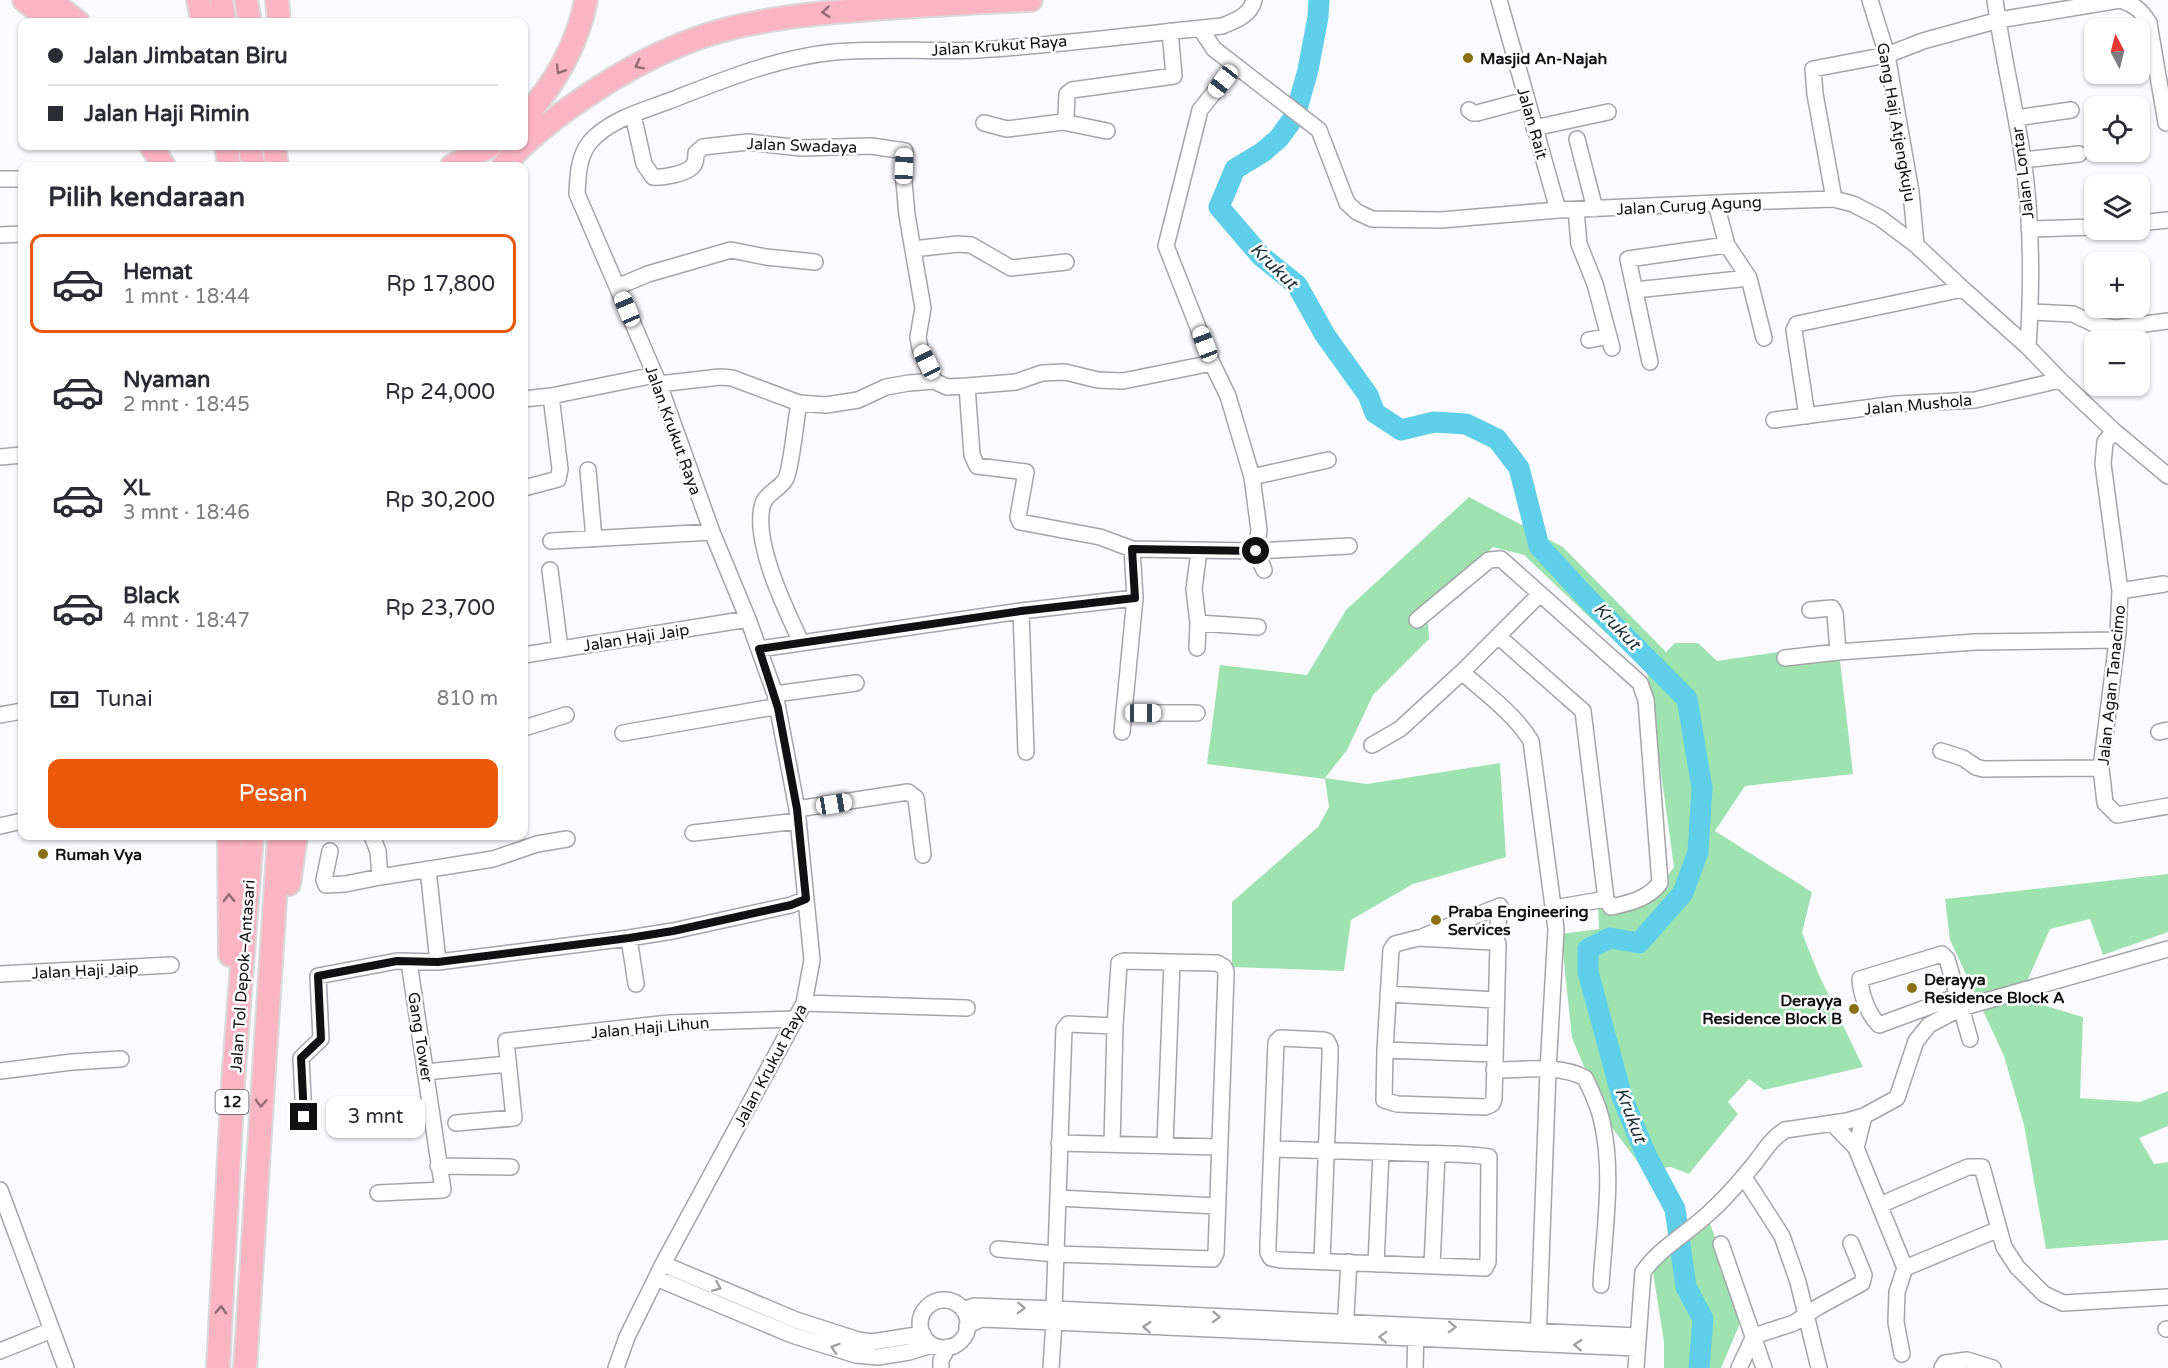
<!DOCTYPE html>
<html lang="id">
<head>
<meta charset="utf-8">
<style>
  body { margin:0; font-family:"Varela Round",sans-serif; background:#f7f7f7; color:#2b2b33; height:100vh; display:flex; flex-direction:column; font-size:22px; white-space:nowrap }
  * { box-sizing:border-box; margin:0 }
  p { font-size:20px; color:#7c7c81 }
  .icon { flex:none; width:33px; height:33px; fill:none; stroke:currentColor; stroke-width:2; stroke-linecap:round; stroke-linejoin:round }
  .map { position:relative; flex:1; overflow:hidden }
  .drawer { position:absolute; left:18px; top:162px; width:510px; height:678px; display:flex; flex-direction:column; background:#fff; border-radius:12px; box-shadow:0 2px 4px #0004 }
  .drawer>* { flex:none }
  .hud { position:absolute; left:18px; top:18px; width:510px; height:132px; border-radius:12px; box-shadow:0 2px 4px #0004; display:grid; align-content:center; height:132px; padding:0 30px; background:#fff }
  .needle { width:39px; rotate:353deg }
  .buttons { position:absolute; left:2084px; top:18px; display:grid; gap:12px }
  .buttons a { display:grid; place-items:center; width:66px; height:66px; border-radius:12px; background:#fff; box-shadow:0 2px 4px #0004; font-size:30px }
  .end { position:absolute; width:27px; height:27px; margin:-14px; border:8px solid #111113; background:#fff; box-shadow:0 0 0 3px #fff }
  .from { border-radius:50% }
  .bubble { position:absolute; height:42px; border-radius:12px; background:#fff; box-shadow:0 2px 4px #0004; font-size:20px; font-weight:600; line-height:42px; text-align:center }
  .car { position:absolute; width:18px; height:36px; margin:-18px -9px; border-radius:8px; box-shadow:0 0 4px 2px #0007; background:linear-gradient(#fff 24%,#345 0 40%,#fff 0 76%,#345 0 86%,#fff 0) }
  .hud b { display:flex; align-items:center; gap:21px; height:57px; font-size:22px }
  .hud b+b { border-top:2px solid #e1e1e2 }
  .hud i { width:15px; height:15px; background:#2b2b33 }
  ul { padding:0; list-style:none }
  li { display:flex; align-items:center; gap:18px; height:99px; margin:0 12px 9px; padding:0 18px; border:3px solid transparent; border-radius:12px }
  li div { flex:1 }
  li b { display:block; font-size:22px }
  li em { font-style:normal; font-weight:600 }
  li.active { border-color:#ea580c }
  li>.icon { width:54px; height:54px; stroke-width:1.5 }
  h2 { padding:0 30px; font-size:27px; line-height:72px }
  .pay { display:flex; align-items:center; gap:15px; height:66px; padding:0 30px; font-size:22px }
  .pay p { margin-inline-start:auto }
  .cta { display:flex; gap:12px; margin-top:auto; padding:12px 30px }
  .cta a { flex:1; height:69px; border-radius:12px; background:#ea580c; color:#fff; font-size:24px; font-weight:600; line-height:69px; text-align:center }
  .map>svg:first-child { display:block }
  .green { fill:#9ee3af }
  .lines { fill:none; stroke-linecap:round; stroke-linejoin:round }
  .river { stroke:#5fcfe9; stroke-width:21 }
  .minor-casing { stroke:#a5a4aa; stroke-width:18 }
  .highway-casing { stroke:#d9d9d9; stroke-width:26 }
  .minor { stroke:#fff; stroke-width:15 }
  .highway { stroke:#fbb4c3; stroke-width:22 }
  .oneway { stroke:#926b74 }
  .oneway2 { stroke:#a0a0a1 }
  .route { stroke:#111113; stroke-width:8 }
  .poi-dot { fill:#8a7012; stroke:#fff; stroke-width:2 }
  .labels { text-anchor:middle; stroke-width:5; stroke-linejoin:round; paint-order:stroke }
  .shield { fill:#fff; stroke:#58585a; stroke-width:1.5 }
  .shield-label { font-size:15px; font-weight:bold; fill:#111113 }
  .street-label { font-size:16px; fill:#111113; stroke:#fff }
  .poi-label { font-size:16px; font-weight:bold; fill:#111113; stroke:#fff; text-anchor:start }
  .water-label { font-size:18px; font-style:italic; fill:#1c3035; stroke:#fff }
</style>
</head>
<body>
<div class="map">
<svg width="2168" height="1368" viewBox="0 0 2168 1368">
  <rect width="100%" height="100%" fill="#fbfaff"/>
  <path class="green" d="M1469,497L1563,547L1666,652L1675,643H1698L1717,661L1838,643L1853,774L1745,786L1715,831L1812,892L1802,933L1819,975L1863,1067L1764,1090L1749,1079L1728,1102L1738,1114L1689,1174L1671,1167L1644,1170L1607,1121L1572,1038L1561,934L1599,929L1598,906L1656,892L1674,867L1647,672L1524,555L1493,547L1427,609L1429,639L1373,695L1347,750L1325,778L1367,784L1500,763L1506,857L1413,884L1351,920L1344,971L1232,967V902L1318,827L1329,807L1325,779L1207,764L1220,665L1307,675L1346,610Z
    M2168,874V932L2103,955L2090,919L2050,929L2028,979L2043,1005L2083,1017L2080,1098L2140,1102L2168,1091V1126L2139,1138L2154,1164L2168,1162V1240L2046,1249L2024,1125L2004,1056L1950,940L1945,899Z
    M1708,1218L1737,1297L1741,1321L1721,1368H1664V1342L1652,1266Z"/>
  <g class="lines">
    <path class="river" d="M1319,0L1318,17L1308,70L1295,116L1279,138L1263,152L1235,169L1219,207L1261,256L1297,285L1325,335L1368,395L1375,413L1401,430L1434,422L1466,424L1497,439L1519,468L1539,546L1588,599L1687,699L1702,788L1698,852L1683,893L1639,943L1610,938L1588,949V972L1622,1097L1647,1157L1675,1209L1686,1287L1703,1319L1699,1368"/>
    <g class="minor-casing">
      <path id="minor" d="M1499,0L1558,210
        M1870,0L1887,55L1911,192L1916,245
        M1995,0C2002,53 2015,106 2023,159C2032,220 2032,285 2028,347
        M1200,28L1214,49L1319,130L1347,203L1357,212L1372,219L1441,220L1558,210L1740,202L1834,199L1853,204L1880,218L1916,245L1963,289L2028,347L2060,380L2114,431L2168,476
        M1469,110L1473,113H1477L1526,100
        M633,115L644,164L653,177C663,178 684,174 692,167C696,163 696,158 696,153L703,147L748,142L801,148L871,146L905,151L904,182L907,215L923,308L918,337L920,348L934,381
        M2016,118L2071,110
        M1063,122L1107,131
        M984,123L1007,129L1063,122L1066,116L1067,94L1072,90L1174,76L1170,31
        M1534,128L1608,112
        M1577,139L1595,209
        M2023,160L2079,154
        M0,179H22
        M1834,199L1815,94L1813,69L1887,55L1923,41L1999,20L2120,0C2135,5 2141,10 2149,23L2166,123
        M1716,204L1727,245
        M1576,210L1579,244L1595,284L1612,348
        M2139,223L2168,220
        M2029,229L2094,227
        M0,235L22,234
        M913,249L958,244L971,245L1011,268L1066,262
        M617,287L648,274L731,250L766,257L815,262
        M1635,290L1749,278
        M2031,312L2073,314L2096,325L2115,328L2168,321
        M1589,340L1609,336
        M1650,362L1628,259L1727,245L1749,278L1764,338
        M659,384L720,377L732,378L799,403L826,405L858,400L886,387L909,383L934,381L947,387L967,386L1016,382L1042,373L1065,372L1098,380L1123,381L1212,363
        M967,386L972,455L977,466L1026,472L1018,517L1020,522L1100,537L1132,549
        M524,399L551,396L655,375
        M799,403C796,417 791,472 785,480C779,490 764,494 762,507C754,544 785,608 801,642
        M1807,416L1794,330L1797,324L1963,289
        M1774,420L1896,404L1975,400L2060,380
        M2114,431L2105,442L2103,464L2120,591L2118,633L2101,768L2105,803L2117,815L2168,806
        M0,457L22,455
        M588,470L594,539
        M1252,477L1328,460
        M524,488L558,479L560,469L551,396
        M551,541L712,532
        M550,570L560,649
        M1264,570L1256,551L1349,546
        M2120,591L2164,584
        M1810,610L1832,608L1835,613L1838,652
        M1021,611L1026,752
        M1417,620L1489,560L1501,559L1640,683L1646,700L1660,883C1648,899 1629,903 1611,907L1606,899L1583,711L1498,636
        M1198,623L1258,627
        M1197,648L1198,623L1194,589L1199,551
        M759,649L1021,611L1135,598
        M524,655L748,619
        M1785,658L1838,652L1975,642L2117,640
        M1462,672C1485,693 1515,714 1531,741L1556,929L1548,1070L1538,1343
        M775,694L856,683
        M1124,713H1197
        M0,715L22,711
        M524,728L566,715
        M1122,732L1135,598L1132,549L1256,551L1259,530L1252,477L1228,396L1212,363L1166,246L1200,110L1235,66
        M2159,732L2168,730
        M623,733L768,708H778
        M1372,745L1400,729L1462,672L1540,594
        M1941,751L1963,758L1976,767L1983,769L2101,768
        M797,809L908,792L916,798L923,855
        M0,826L22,821
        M693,833L798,821
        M372,836L378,851L380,877L493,859L537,844L567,839
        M330,851L324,880L326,885L345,884L380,877
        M428,869L438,962
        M1554,908L1606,899
        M1424,936L1500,906L1496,942
        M629,938L636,984
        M1418,938L1492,942L1498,944L1494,1099L1492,1104L1485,1107L1397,1104L1384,1100L1385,1050L1391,950L1395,944Z
        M0,974L171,965
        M1388,994L1496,1000
        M1958,996L1879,1025C1868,1014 1861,995 1860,979L1942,954L1947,959L1970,1039
        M804,1003L967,1008
        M1385,1050L1494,1054
        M1494,1070C1523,1070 1560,1064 1585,1078C1592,1092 1599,1107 1602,1122C1614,1173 1604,1233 1601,1285
        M0,1071L72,1062L121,1059
        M425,1072L508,1064
        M304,1117L301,1058L321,1039L318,976L397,961L438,962L629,938L673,931L791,905L806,899
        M456,1123L514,1118L506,1041L669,1023L795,1019
        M1832,1123L1856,1148L1905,1268L1897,1292L1896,1322L1902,1354
        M1059,1143L1219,1147
        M1165,1145L1172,963
        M1856,1148L1864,1116
        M1272,1149C1318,1150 1365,1152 1411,1153C1437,1154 1464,1153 1489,1157L1488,1262L1485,1268L1281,1260L1271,1258L1268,1253V1245L1276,1042L1280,1038L1323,1040L1327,1041L1330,1047V1057L1322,1261
        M438,1166L511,1167
        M1744,1177L1782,1236L1798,1282L1819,1368
        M0,1190L66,1368
        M378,1193L443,1190L409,962
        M1058,1198L1217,1206
        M1880,1205L1968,1167H1982L2004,1247L2017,1267L2044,1294L2063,1303L2168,1297
        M1721,1244L1764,1368
        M998,1249L1056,1254L1213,1259L1216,1253L1226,975V971L1224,967L1217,963L1124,961L1119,963L1115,1026L1112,1144
        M663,1264L796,1320L858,1340L872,1342L923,1334
        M1376,1264L1381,1152
        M1432,1266L1437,1154
        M1905,1268L1999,1229
        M656,1278L792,1335L856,1355L878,1357L909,1352L932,1345
        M920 1324a24 24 0 1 1 48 0a24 24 0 1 1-48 0Z
        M1054,1309L1064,1029L1068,1024L1115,1026
        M963,1310L974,1306L1054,1309L1637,1336
        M967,1326L981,1319L1054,1322L1637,1348
        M2166,1329H2168
        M1345,1331L1349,1262
        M0,1351L52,1330
        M616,1368L627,1337L663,1264L804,1003L812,960L797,809L775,694L748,619L712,532L659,384L577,194C578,176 578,157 590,142C609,120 642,111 669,101C723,80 776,58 834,52C882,48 930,52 978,50C1060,45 1141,34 1222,26C1235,21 1251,15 1254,0
        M941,1368V1360L948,1347
        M1051,1368L1054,1322
        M1415,1368L1416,1329
        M1636,1368L1643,1272C1660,1247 1690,1232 1711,1211C1727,1197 1741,1180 1755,1163C1764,1151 1772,1138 1785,1130L1847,1121L1864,1116L1897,1098L1916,1041L1929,1025L1961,1008L2168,949
        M1739,1368L1754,1336L1794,1323L1818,1307L1862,1283L1864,1275L1851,1243
        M1942,1368L1945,1363L1967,1360L1993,1368"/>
    </g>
    <g class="highway-casing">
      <path id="highway" d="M24,0L51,22
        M50,0L78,22
        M198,0L203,22
        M221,0L225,22
        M246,0L250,22
        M277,0L279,22
        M524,118C555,84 577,46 586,0
        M151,146L164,166
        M226,146L229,166
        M249,146L254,166
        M274,146L277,166
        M452,166L490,146
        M503,166C525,141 554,118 582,99C624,70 671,45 720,31C774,16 830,12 886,8C934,5 983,2 1031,0
        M229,836L230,955
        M289,884L296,836
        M218,1368L233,1083L252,836
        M245,1368L279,836"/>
    </g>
    <use href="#minor" class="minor"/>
    <use href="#highway" class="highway"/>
  </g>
  <defs><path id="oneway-chevron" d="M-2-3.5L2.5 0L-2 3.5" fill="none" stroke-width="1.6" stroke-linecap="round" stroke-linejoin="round" transform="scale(1.5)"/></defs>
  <g class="oneway">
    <use href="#oneway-chevron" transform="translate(826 12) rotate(175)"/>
    <use href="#oneway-chevron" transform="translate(639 65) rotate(153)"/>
    <use href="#oneway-chevron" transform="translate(560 70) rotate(121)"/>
    <use href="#oneway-chevron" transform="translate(229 898) rotate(-91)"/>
    <use href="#oneway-chevron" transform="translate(261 1103) rotate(93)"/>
    <use href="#oneway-chevron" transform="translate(221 1310) rotate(-87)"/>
  </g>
  <g class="oneway2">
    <use href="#oneway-chevron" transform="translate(717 1287) rotate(23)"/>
    <use href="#oneway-chevron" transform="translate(1021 1308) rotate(2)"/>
    <use href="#oneway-chevron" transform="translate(1216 1317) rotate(2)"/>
    <use href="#oneway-chevron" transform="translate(1147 1327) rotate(-177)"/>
    <use href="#oneway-chevron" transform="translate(1452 1327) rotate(2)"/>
    <use href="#oneway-chevron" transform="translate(1383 1337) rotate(-178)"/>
    <use href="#oneway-chevron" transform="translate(1578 1345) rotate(-177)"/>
    <use href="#oneway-chevron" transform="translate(835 1348) rotate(-162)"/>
  </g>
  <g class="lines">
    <path class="route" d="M304,1117L301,1058L321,1039L318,976L397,961L438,962L629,938L673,931L791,905L806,899L797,809L778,708L759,649L1021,611L1135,598L1132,549L1256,551"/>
  </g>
  <g class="poi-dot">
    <circle cx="1468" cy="58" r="6"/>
    <circle cx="43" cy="854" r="6"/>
    <circle cx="1436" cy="920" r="6"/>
    <circle cx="1912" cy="988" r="6"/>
    <circle cx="1854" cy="1009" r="6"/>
  </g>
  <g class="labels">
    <rect class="shield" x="215.5" y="1090" width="33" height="24" rx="4.5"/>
    <g class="shield-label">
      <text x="232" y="1107">12</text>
    </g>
    <g class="street-label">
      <text transform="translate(999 45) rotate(-4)" y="6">Jalan Krukut Raya</text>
      <text transform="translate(1897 122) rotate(80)" y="6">Gang Haji Atjengkuju</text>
      <text transform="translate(1533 123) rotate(74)" y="6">Jalan Rait</text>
      <text transform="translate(802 145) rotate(2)" y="6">Jalan Swadaya</text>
      <text transform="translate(2022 173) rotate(-97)" y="6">Jalan Lontar</text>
      <text transform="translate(1689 205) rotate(-3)" y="6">Jalan Curug Agung</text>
      <text transform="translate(1918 404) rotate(-5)" y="6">Jalan Mushola</text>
      <text transform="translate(674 430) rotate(70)" y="6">Jalan Krukut Raya</text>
      <text transform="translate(636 637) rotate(-9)" y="6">Jalan Haji Jaip</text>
      <text transform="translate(2111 685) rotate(-84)" y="6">Jalan Agan Tanacimo</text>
      <text transform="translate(85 970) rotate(-3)" y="6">Jalan Haji Jaip</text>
      <text transform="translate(242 976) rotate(-86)" y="6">Jalan Tol Depok–Antasari</text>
      <text transform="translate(650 1027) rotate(-5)" y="6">Jalan Haji Lihun</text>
      <text transform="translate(421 1037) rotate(81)" y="6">Gang Tower</text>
      <text transform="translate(770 1065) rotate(-62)" y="6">Jalan Krukut Raya</text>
    </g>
    <g class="poi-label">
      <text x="1480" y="64">Masjid An-Najah</text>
      <text x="55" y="860">Rumah Vya</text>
      <text x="1448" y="917">Praba Engineering<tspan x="1448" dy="18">Services</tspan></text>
      <text x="1924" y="985">Derayya<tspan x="1924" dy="18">Residence Block A</tspan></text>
      <text x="1842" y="1006" text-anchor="end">Derayya<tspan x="1842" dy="18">Residence Block B</tspan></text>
    </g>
    <g class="water-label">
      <text transform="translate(1274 266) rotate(44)" y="6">Krukut</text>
      <text transform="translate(1617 626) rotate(46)" y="6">Krukut</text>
      <text transform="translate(1631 1115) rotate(69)" y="6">Krukut</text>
    </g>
  </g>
</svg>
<div class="buttons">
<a><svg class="needle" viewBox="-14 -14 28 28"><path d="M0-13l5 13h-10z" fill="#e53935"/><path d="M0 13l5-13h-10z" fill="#7c7c81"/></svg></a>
<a><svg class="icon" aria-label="locate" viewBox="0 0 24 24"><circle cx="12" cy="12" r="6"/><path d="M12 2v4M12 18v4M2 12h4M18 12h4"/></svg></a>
<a><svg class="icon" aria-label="layers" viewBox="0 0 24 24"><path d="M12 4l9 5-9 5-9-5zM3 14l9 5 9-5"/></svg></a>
<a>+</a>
<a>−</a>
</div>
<i class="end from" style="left:1256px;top:551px"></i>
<i class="end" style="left:304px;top:1117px"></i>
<div class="bubble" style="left:326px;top:1096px;width:99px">3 mnt</div>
<i class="car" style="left:1223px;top:81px;rotate:218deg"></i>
<i class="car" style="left:904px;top:166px;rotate:2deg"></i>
<i class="car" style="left:627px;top:309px;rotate:337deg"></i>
<i class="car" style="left:1205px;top:344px;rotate:339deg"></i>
<i class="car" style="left:927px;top:362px;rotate:333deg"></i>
<i class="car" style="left:1143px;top:713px;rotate:90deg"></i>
<i class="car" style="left:834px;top:804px;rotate:81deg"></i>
<div class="hud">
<b><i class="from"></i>Jalan Jimbatan Biru</b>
<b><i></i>Jalan Haji Rimin</b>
</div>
<section class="drawer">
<h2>Pilih kendaraan</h2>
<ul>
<li class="active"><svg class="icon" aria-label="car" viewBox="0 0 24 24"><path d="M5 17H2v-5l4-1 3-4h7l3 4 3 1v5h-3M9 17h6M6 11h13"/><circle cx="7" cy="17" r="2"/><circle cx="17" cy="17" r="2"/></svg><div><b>Hemat</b><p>1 mnt · 18:44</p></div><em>Rp 17,800</em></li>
<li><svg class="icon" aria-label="car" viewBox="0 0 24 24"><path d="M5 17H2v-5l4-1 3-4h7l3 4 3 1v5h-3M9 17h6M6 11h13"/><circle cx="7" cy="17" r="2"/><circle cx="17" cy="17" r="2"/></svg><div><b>Nyaman</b><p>2 mnt · 18:45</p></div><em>Rp 24,000</em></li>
<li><svg class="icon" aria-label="car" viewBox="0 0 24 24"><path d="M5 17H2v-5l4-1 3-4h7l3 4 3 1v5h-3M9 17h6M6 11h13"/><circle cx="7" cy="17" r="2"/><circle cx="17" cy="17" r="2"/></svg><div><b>XL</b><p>3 mnt · 18:46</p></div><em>Rp 30,200</em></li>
<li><svg class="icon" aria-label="car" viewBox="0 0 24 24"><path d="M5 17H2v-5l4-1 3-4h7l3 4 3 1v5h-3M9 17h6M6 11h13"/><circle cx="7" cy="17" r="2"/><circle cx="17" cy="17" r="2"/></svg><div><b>Black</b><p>4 mnt · 18:47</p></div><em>Rp 23,700</em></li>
</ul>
<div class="pay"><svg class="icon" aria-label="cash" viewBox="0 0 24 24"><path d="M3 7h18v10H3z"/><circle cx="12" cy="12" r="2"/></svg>Tunai<p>810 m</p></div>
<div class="cta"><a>Pesan</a></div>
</section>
</div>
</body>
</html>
